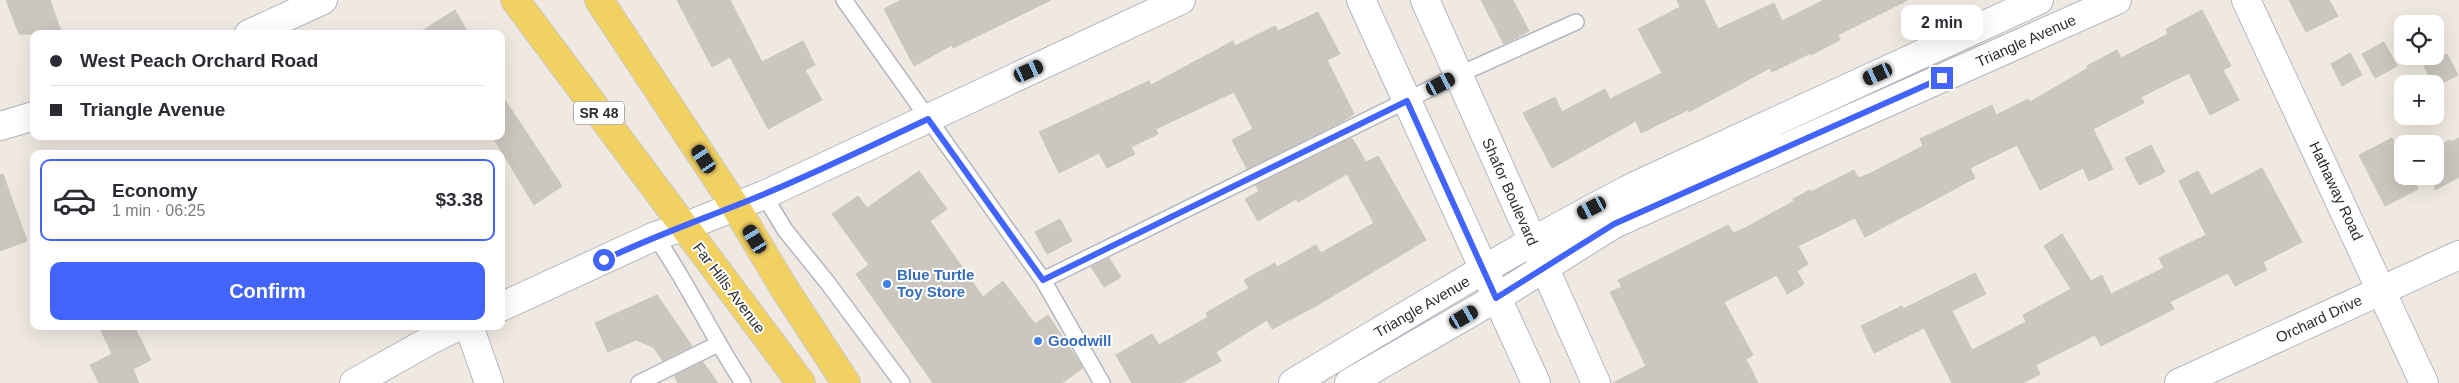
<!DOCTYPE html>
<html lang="en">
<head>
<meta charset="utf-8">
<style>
  body { margin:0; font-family:Arial,sans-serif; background:#f2f2f3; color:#2b2b33; height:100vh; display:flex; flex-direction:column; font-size:19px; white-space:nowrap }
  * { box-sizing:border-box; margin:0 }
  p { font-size:16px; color:#7c7c81 }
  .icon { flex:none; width:28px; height:28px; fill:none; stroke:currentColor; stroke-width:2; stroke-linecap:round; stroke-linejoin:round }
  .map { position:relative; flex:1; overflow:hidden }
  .side { position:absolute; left:30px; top:150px; width:475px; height:180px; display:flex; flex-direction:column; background:#fff; border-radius:10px; box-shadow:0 5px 20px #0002 }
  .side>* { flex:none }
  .guide { position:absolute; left:30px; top:30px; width:475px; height:110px; border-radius:10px; box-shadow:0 5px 20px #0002; display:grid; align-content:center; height:110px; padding:0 20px; background:#fff }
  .buttons { position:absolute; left:2394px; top:15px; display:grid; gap:10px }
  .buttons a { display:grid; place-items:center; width:50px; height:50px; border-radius:10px; background:#fff; box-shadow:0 5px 20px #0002; font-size:25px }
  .end { position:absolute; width:22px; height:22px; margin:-11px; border:6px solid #4264fb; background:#fff; box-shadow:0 0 0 2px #fff }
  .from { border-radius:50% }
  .bubble { position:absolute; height:35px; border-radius:10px; background:#fff; box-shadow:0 5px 20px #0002; font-size:16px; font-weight:800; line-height:35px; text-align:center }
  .car { position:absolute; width:15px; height:30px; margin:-15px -8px; border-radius:6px; box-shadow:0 0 4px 1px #0007; background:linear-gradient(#222 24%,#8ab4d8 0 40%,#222 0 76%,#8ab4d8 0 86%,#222 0) }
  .guide b { display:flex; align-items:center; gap:18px; height:48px; font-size:19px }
  .guide b+b { border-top:1px solid #e1e1e2 }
  .guide i { width:12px; height:12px; background:#2b2b33 }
  ul { padding:9px 0 0; list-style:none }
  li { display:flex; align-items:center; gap:15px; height:82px; margin:0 10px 8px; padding:0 10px; border:2px solid transparent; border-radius:10px }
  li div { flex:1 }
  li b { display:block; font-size:19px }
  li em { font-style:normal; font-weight:800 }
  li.active { border-color:#4264fb }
  li>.icon { width:45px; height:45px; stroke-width:1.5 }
  .cta { display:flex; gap:10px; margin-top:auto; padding:10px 20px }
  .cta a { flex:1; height:58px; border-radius:10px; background:#4264fb; color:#fff; font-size:20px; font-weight:800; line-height:58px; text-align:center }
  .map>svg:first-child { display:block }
  .building { fill:#cbc7bf; stroke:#cbc5ba }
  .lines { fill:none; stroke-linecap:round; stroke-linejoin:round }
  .lane-casing { stroke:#b4b7c1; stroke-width:18 }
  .street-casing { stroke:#b4b7c1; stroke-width:30 }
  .primary-casing { stroke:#c9c9c9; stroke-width:30 }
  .lane { stroke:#fff; stroke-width:15 }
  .street { stroke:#fff; stroke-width:28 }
  .primary { stroke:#f2d163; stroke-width:28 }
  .route { stroke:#4264fb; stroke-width:6 }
  .shop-dot { fill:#3f7fe0; stroke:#fff; stroke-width:2 }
  .labels { text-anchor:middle; stroke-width:4; stroke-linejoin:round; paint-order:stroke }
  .shield { fill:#fff; stroke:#6d6d6d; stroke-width:1 }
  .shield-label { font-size:14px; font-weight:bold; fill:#2e2e2e }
  .street-label { font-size:15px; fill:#2e2e2e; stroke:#fff }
  .shop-label { font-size:15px; font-weight:bold; fill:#366cbe; stroke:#fff; text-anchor:start }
</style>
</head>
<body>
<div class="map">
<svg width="2459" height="383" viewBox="0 0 2459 383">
  <rect width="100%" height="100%" fill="#efe9e1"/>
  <path class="building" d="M6,0H50L62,34H19Z
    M677,0H730L762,62L803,41L815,65L805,70L822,100L768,129L730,57L712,67Z
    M901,0H1051L953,48L952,45L914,66L884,9Z
    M1481,0H1513L1529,31L1504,44Z
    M1677,0H1704L1718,29L1774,3L1782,21L1824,0H1908L1838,35L1840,40L1811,55V53L1772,72L1770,68L1689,112L1688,110L1641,133L1636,121L1552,168L1523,113L1555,97L1562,112L1605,89L1610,99L1662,73L1638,29L1680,7Z
    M2289,0H2329L2338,16L2306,32Z
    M455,10L469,34H417Z
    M2202,10L2231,66L2223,70L2239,100L2210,115L2189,73L2141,97L2144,103L2093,129L2113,169L2089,181L2083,168L2040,190L2017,145L1970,168L1975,178L1865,237L1855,218L1798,246L1808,264L1797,271L1804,284L1787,294L1777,275L1724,302L1753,355L1746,359L1758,383H1613L1646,366L1610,292L1622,287L1618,280L1728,225L1733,233L1745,228L1794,201L1793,199L1810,190L1811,192L1854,170L1858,178L1869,174L1923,146L1920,139L1992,105L1996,115L2028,99L2030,102L2088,68L2087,66L2117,50L2121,58L2168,34L2166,29Z
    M1318,12L1340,54L1327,60L1354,114L1343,121L1247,169L1232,140L1253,129L1234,92L1156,129L1158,134L1131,147L1135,154L1107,168L1099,153L1059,173L1039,132L1149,81L1151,85L1233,41L1235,46L1275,26L1278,31Z
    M2384,42L2397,66L2375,78L2362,54Z
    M2350,53L2362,75L2342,86L2331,64Z
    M2447,54L2458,75L2435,87L2424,66Z
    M501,94L562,186L534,205L492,136H501Z
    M1352,138L1366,162L1378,156L1426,240L1316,306L1272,329L1267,320L1216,352L1221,361L1181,383H1132L1116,355L1152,334L1159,345L1208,317L1206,313L1249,288L1244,280L1275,263L1277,267L1316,245L1321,253L1374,223L1347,174L1298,202L1296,199L1258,221L1245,199L1259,191L1256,185Z
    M2392,138L2402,158V176H2412L2418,189L2385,206L2359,155Z
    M2459,138V177L2435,190V148L2450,140L2451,142Z
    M2151,145L2165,172L2139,185L2125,158Z
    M2262,168L2302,242L2263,262L2267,270L2235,286L2228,273L2170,302L2174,309L2101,346L2095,335L2036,365L2040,374L2023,383H1952L1924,328L1874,353L1861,326L1902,306L1903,309L1975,273L1986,294L1952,311L1972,350L2026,322L2023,315L2071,289L2044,246L2062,234L2091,281L2102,275L2111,294L2164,268L2159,258L2206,235L2179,181L2198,171L2211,195Z
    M919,171L947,209L930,221L983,297L1003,281L1035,324L1048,315L1083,368L1062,383H933L856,274L869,265L832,214L858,196L867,208Z
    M3,174L27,241L0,251V175Z
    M1060,219L1072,241L1047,254L1035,232Z
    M1109,258L1121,277L1104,287L1091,267Z
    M657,295L692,346L663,361L653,347L636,340L608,352L595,323Z
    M99,326H134L151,360L133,369L139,383H99L90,365L112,354Z
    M703,362L718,383H678L674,376Z"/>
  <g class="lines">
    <g class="lane-casing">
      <path id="lane" d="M844,0L1043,280L1102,383
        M764,195L785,230L827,282L902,383
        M655,236C688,283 711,335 743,383
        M1043,280L1458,75L1576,22
        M639,383L718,344"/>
    </g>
    <g class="street-casing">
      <path id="street" d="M1361,0L1536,383
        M1425,0L1596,383
        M2246,0L2424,383
        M249,34L323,0
        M0,126L34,116
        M501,307L655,236L684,227L764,195L1181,0
        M469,326L489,383
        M354,383L436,337L459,326
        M1293,383C1406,316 1518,246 1635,186L2039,0
        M1349,383L1496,298L1614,224L2117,0
        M2179,383L2459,255"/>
    </g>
    <g class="primary-casing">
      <path id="primary" d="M515,0L801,383
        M599,0L735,206L784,288L846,383"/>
    </g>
    <use href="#lane" class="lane"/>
    <use href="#street" class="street"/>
    <use href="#primary" class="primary"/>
  </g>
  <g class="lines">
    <path class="route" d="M604,260C655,235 709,217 762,195C818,172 873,145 928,119L1043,280L1407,101L1496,298L1614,224L1942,78"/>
  </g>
  <g class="shop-dot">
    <circle cx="887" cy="284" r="5"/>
    <circle cx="1038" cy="341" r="5"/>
  </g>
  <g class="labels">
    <rect class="shield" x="574" y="101.5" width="50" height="23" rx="4"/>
    <g class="shield-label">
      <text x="599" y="118">SR 48</text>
    </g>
    <g class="street-label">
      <text transform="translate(2026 41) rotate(-24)" y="5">Triangle Avenue</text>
      <text transform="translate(2336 191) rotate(65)" y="5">Hathaway Road</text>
      <text transform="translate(1510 192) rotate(66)" y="5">Shafor Boulevard</text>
      <text transform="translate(729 288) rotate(53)" y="5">Far Hills Avenue</text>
      <text transform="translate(1422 307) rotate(-30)" y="5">Triangle Avenue</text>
      <text transform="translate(2319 319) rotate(-25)" y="5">Orchard Drive</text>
    </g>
    <g class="shop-label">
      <text x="897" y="280">Blue Turtle<tspan x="897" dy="17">Toy Store</tspan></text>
      <text x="1048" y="346">Goodwill</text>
    </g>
  </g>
</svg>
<div class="buttons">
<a><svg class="icon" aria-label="locate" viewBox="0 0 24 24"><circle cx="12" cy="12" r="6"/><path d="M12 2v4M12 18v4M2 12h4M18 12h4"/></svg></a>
<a>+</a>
<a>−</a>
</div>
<i class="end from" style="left:604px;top:260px"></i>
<i class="end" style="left:1942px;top:78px"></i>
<div class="bubble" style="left:1901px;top:5px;width:82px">2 min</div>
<i class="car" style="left:1029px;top:71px;rotate:65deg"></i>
<i class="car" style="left:1878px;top:74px;rotate:245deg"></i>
<i class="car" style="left:1441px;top:84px;rotate:63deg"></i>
<i class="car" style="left:704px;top:159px;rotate:327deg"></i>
<i class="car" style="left:1592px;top:208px;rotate:243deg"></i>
<i class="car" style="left:755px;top:239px;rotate:329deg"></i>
<i class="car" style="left:1464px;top:317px;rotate:60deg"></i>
<div class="guide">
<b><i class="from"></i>West Peach Orchard Road</b>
<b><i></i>Triangle Avenue</b>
</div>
<section class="side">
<ul>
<li class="active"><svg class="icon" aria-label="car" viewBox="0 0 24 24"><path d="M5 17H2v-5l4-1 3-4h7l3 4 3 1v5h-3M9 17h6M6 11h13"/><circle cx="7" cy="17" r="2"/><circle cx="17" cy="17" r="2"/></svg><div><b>Economy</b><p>1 min · 06:25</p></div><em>$3.38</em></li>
</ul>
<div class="cta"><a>Confirm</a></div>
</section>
</div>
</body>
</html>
